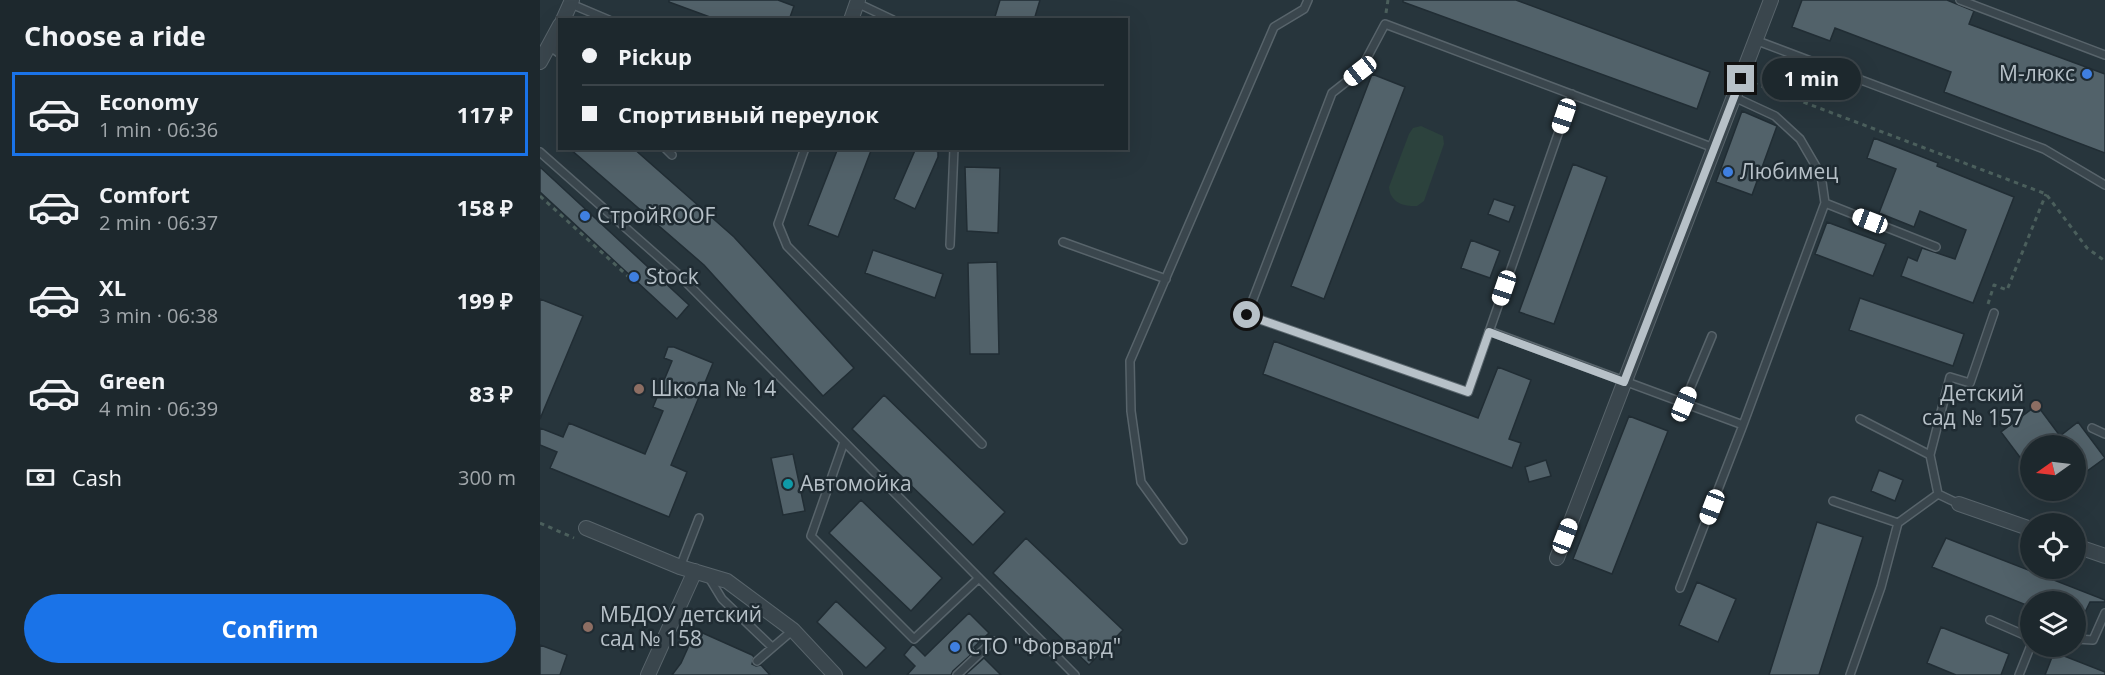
<!DOCTYPE html>
<html lang="en">
<head>
<meta charset="utf-8">
<style>
  body { margin:0; font-family:"Open Sans",sans-serif; background:#2a3439; color:#f1f3f6; height:100vh; display:flex; flex-direction:column; font-size:22px; white-space:nowrap }
  * { box-sizing:border-box; margin:0 }
  p { font-size:20px; color:#a0a6aa }
  .icon { flex:none; width:33px; height:33px; fill:none; stroke:currentColor; stroke-width:2; stroke-linecap:round; stroke-linejoin:round }
  .map { position:relative; flex:1; overflow:hidden }
  .sheet { display:flex; flex-direction:column; background:#1d282d; width:540px }
  .sheet>* { flex:none }
  .guide { position:absolute; left:18px; top:18px; width:570px; height:132px; border-radius:0px; box-shadow:0 6px 24px #0002,0 0 0 2px #3b4449; display:grid; align-content:center; height:132px; padding:0 24px; background:#1d282d }
  .needle { width:39px; rotate:256deg }
  .fabs { position:absolute; left:1480px; top:435px; display:grid; gap:12px }
  .fabs a { display:grid; place-items:center; width:66px; height:66px; border-radius:50%; background:#1d282d; box-shadow:0 6px 24px #0002,0 0 0 2px #3b4449; font-size:30px }
  .end { position:absolute; width:27px; height:27px; margin:-14px; border:8px solid #b7c1c8; background:#111; box-shadow:0 0 0 3px #111 }
  .from { border-radius:50% }
  .bubble { position:absolute; height:42px; border-radius:21px; background:#1d282d; box-shadow:0 6px 24px #0002,0 0 0 2px #3b4449; font-size:20px; font-weight:700; line-height:42px; text-align:center }
  .car { position:absolute; width:18px; height:36px; margin:-18px -9px; border-radius:8px; box-shadow:0 0 4px 2px #0007; background:linear-gradient(#fff 24%,#345 0 40%,#fff 0 76%,#345 0 86%,#fff 0) }
  .guide b { display:flex; align-items:center; gap:21px; height:57px; font-size:22px }
  .guide b+b { border-top:2px solid #3b4449 }
  .guide i { width:15px; height:15px; background:#f1f3f6 }
  ul { padding:0; list-style:none }
  li { display:flex; align-items:center; gap:18px; height:84px; margin:0 12px 9px; padding:0 12px; border:3px solid transparent; border-radius:0px }
  li div { flex:1 }
  li b { display:block; font-size:22px }
  li em { font-style:normal; font-weight:700 }
  li.current { border-color:#1a73e8 }
  li>.icon { width:54px; height:54px; stroke-width:1.5 }
  h2 { padding:0 24px; font-size:27px; line-height:72px }
  .pay { display:flex; align-items:center; gap:15px; height:66px; padding:0 24px; font-size:22px }
  .pay p { margin-inline-start:auto }
  .primary-button { display:flex; gap:12px; margin-top:auto; padding:12px 24px }
  .primary-button a { flex:1; height:69px; border-radius:36px; background:#1a73e8; color:#fff; font-size:24px; font-weight:700; line-height:69px; text-align:center }
  main { display:flex; flex:1; min-height:0 }
  .map>svg:first-child { display:block }
  .green { fill:#2c423d }
  .building { fill:#52626a; stroke:#212d34; stroke-width:1.5 }
  .lines { fill:none; stroke-linecap:round; stroke-linejoin:round }
  .service-casing { stroke:#58646b; stroke-width:10 }
  .minor-casing { stroke:#58646b; stroke-width:16 }
  .path { stroke:#4b5f5c; stroke-width:3; stroke-dasharray:4.5 4.5; stroke-linecap:butt }
  .service { stroke:#3a464d; stroke-width:7 }
  .minor { stroke:#3a464d; stroke-width:14 }
  .route { stroke:#b7c1c8; stroke-width:8 }
  .shop-dot { fill:#3f7fe0; stroke:#1f2b32; stroke-width:2 }
  .education-dot { fill:#8d6e63; stroke:#1f2b32; stroke-width:2 }
  .culture-dot { fill:#0f9aa8; stroke:#1f2b32; stroke-width:2 }
  .labels { text-anchor:middle; stroke-width:5; stroke-linejoin:round; paint-order:stroke }
  .poi-label { font-size:21px; fill:#b7c1c8; stroke:#1f2b32; text-anchor:start }
</style>
</head>
<body>
<main>
<section class="sheet">
<h2>Choose a ride</h2>
<ul>
<li class="current"><svg class="icon" aria-label="car" viewBox="0 0 24 24"><path d="M5 17H2v-5l4-1 3-4h7l3 4 3 1v5h-3M9 17h6M6 11h13"/><circle cx="7" cy="17" r="2"/><circle cx="17" cy="17" r="2"/></svg><div><b>Economy</b><p>1 min · 06:36</p></div><em>117 ₽</em></li>
<li><svg class="icon" aria-label="car" viewBox="0 0 24 24"><path d="M5 17H2v-5l4-1 3-4h7l3 4 3 1v5h-3M9 17h6M6 11h13"/><circle cx="7" cy="17" r="2"/><circle cx="17" cy="17" r="2"/></svg><div><b>Comfort</b><p>2 min · 06:37</p></div><em>158 ₽</em></li>
<li><svg class="icon" aria-label="car" viewBox="0 0 24 24"><path d="M5 17H2v-5l4-1 3-4h7l3 4 3 1v5h-3M9 17h6M6 11h13"/><circle cx="7" cy="17" r="2"/><circle cx="17" cy="17" r="2"/></svg><div><b>XL</b><p>3 min · 06:38</p></div><em>199 ₽</em></li>
<li><svg class="icon" aria-label="car" viewBox="0 0 24 24"><path d="M5 17H2v-5l4-1 3-4h7l3 4 3 1v5h-3M9 17h6M6 11h13"/><circle cx="7" cy="17" r="2"/><circle cx="17" cy="17" r="2"/></svg><div><b>Green</b><p>4 min · 06:39</p></div><em>83 ₽</em></li>
</ul>
<div class="pay"><svg class="icon" aria-label="cash" viewBox="0 0 24 24"><path d="M3 7h18v10H3z"/><circle cx="12" cy="12" r="2"/></svg>Cash<p>300 m</p></div>
<div class="primary-button"><a>Confirm</a></div>
</section>
<div class="map">
<svg width="1565" height="675" viewBox="0 0 1565 675">
  <rect width="100%" height="100%" fill="#27353c"/>
  <path class="green" d="M881,126L903,136L904,144L884,201L877,206C863,207 850,202 849,187L869,134L873,128Z"/>
  <path class="building" d="M129,0H238L254,6L249,20H178L129,2Z
    M460,0H500L494,20H454Z
    M863,0H976L1170,72L1157,109L863,2Z
    M1262,0H1407L1434,11L1429,24L1565,74V153L1404,92L1411,72L1295,28L1290,41L1252,27Z
    M832,74L865,87L784,299L751,286Z
    M1202,111L1237,126L1212,195L1176,182Z
    M1334,138L1398,163L1397,166L1474,197L1433,303L1361,276L1368,257L1377,261L1382,248L1415,259L1426,230L1380,211L1374,227L1339,213L1356,169L1327,158Z
    M29,148H93L194,237L314,368L283,396L164,265Z
    M298,148H332L298,237L268,225Z
    M376,148H391L398,152V157L375,209L354,199Z
    M1033,164L1067,177L1014,324L979,312Z
    M0,167L149,305L137,319L0,192Z
    M425,167L460,168L458,233L427,231Z
    M954,199L975,206L969,222L948,214Z
    M1287,222L1346,244L1333,276L1275,254Z
    M931,240L960,251L950,278L921,268Z
    M333,250L403,274L395,298L325,273Z
    M457,262L459,354H430L428,263Z
    M1320,298L1424,334L1413,366L1309,330Z
    M0,299L43,316L0,419Z
    M734,341L938,418L958,367L991,380L969,439L981,443L972,468L723,374Z
    M128,347H134L173,363L131,465L147,472L129,517L10,468L17,452L0,445V428L23,437L29,423L105,454L123,411L113,407L132,361L124,358Z
    M344,395L465,512L433,545L312,429Z
    M1497,405L1520,436L1538,422L1565,458L1536,479V446H1491V472L1461,432Z
    M1089,416L1128,431L1072,574L1033,559Z
    M253,454L265,511L243,515L231,458Z
    M1006,460L1011,476L989,482L985,467Z
    M1339,470L1363,480L1355,501L1331,491Z
    M321,500L402,578L371,611L289,533Z
    M1277,522L1323,537L1279,675H1229Z
    M486,538L583,630L549,665L453,573Z
    M1406,538L1565,600V602H1550L1536,631V602H1491V607L1392,567Z
    M1157,582L1196,599L1178,642L1139,625Z
    M296,601L346,648L326,668L277,622Z
    M429,613L449,633L434,647L436,650L413,671L411,675H367L375,666L364,655L373,644L385,656Z
    M1401,627L1469,654L1461,675H1416L1387,663Z
    M156,630L212,655L214,657L212,664L216,666L221,665L230,675H132L141,663Z
    M0,645L27,655L20,675H0Z
    M1514,652L1565,672V675H1505Z
    M444,658L461,675H425Z"/>
  <g class="lines">
    <g class="service-casing">
      <path id="service" d="M1420,0L1565,55
        M317,3L353,20
        M31,4L69,20
        M1215,40L1504,149L1565,185
        M9,46L20,54
        M1032,94L928,392L707,315L792,93L820,71L845,24L1174,148
        M125,148L132,155
        M265,148L238,224L247,246L442,444
        M0,152L139,275L535,675
        M1285,203L1396,247
        M523,242L626,279
        M410,245L414,148
        M949,331L1203,425
        M1144,403L1172,336
        M1320,419L1390,455L1398,494L1419,504
        M1552,428L1565,434
        M304,442L271,536L374,639L439,578
        M1390,455L1410,377L1430,383L1454,313
        M1293,501L1358,523
        M643,540L601,482L591,411L590,361L734,27L764,9L768,0
        M140,567L159,518
        M168,576L182,599L232,647
        M1140,588L1203,425L1285,203L1281,175L1260,139L1235,116L1194,97
        M1450,620L1491,638
        M1536,639L1553,640L1565,613
        M217,661L253,630
        M417,675L453,641
        M1310,675L1341,587L1358,523L1398,494
        M1479,675L1491,645"/>
    </g>
    <g class="minor-casing">
      <path id="minor" d="M23,20L32,0
        M311,20L318,0
        M0,62L20,25
        M1419,504L1491,529
        M46,528L140,567L187,581L253,630L295,675
        M1536,546L1565,556
        M1017,558L1231,0
        M108,675L155,571"/>
    </g>
    <path class="path" d="M846,13L848,0
      M1213,83L1506,194L1547,248L1565,261
      M0,196L91,279
      M1448,304L1454,285L1467,290L1506,194
      M0,523L34,538"/>
    <use href="#service" class="service"/>
    <use href="#minor" class="minor"/>
  </g>
  <g class="lines">
    <path class="route" d="M707,315L928,392L949,332L1084,382L1201,79"/>
  </g>
  <g class="shop-dot">
    <circle cx="1547" cy="74" r="6"/>
    <circle cx="1188" cy="172" r="6"/>
    <circle cx="45" cy="216" r="6"/>
    <circle cx="94" cy="277" r="6"/>
    <circle cx="415" cy="647" r="6"/>
  </g>
  <g class="education-dot">
    <circle cx="99" cy="389" r="6"/>
    <circle cx="1496" cy="406" r="6"/>
    <circle cx="48" cy="627" r="6"/>
  </g>
  <circle class="culture-dot" cx="248" cy="484" r="6"/>
  <g class="labels">
    <g class="poi-label">
      <text x="1535" y="81" text-anchor="end">М-люкс</text>
      <text x="1200" y="179">Любимец</text>
      <text x="57" y="223">СтройROOF</text>
      <text x="106" y="284">Stock</text>
      <text x="111" y="396">Школа № 14</text>
      <text x="1484" y="401" text-anchor="end">Детский<tspan x="1484" dy="24">сад № 157</tspan></text>
      <text x="260" y="491">Автомойка</text>
      <text x="60" y="622">МБДОУ детский<tspan x="60" dy="24">сад № 158</tspan></text>
      <text x="427" y="654">СТО "Форвард"</text>
    </g>
  </g>
</svg>
<div class="fabs">
<a><svg class="needle" viewBox="-14 -14 28 28"><path d="M0-13l5 13h-10z" fill="#e53935"/><path d="M0 13l5-13h-10z" fill="#a0a6aa"/></svg></a>
<a><svg class="icon" aria-label="locate" viewBox="0 0 24 24"><circle cx="12" cy="12" r="6"/><path d="M12 2v4M12 18v4M2 12h4M18 12h4"/></svg></a>
<a><svg class="icon" aria-label="layers" viewBox="0 0 24 24"><path d="M12 4l9 5-9 5-9-5zM3 14l9 5 9-5"/></svg></a>
</div>
<i class="end from" style="left:707px;top:315px"></i>
<i class="end" style="left:1201px;top:79px"></i>
<div class="bubble" style="left:1222px;top:58px;width:99px">1 min</div>
<i class="car" style="left:820px;top:71px;rotate:232deg"></i>
<i class="car" style="left:1024px;top:116px;rotate:199deg"></i>
<i class="car" style="left:1330px;top:221px;rotate:291deg"></i>
<i class="car" style="left:964px;top:288px;rotate:199deg"></i>
<i class="car" style="left:1144px;top:404px;rotate:23deg"></i>
<i class="car" style="left:1172px;top:507px;rotate:201deg"></i>
<i class="car" style="left:1025px;top:536px;rotate:21deg"></i>
<div class="guide">
<b><i class="from"></i>Pickup</b>
<b><i></i>Спортивный переулок</b>
</div>
</div>
</main>
</body>
</html>
